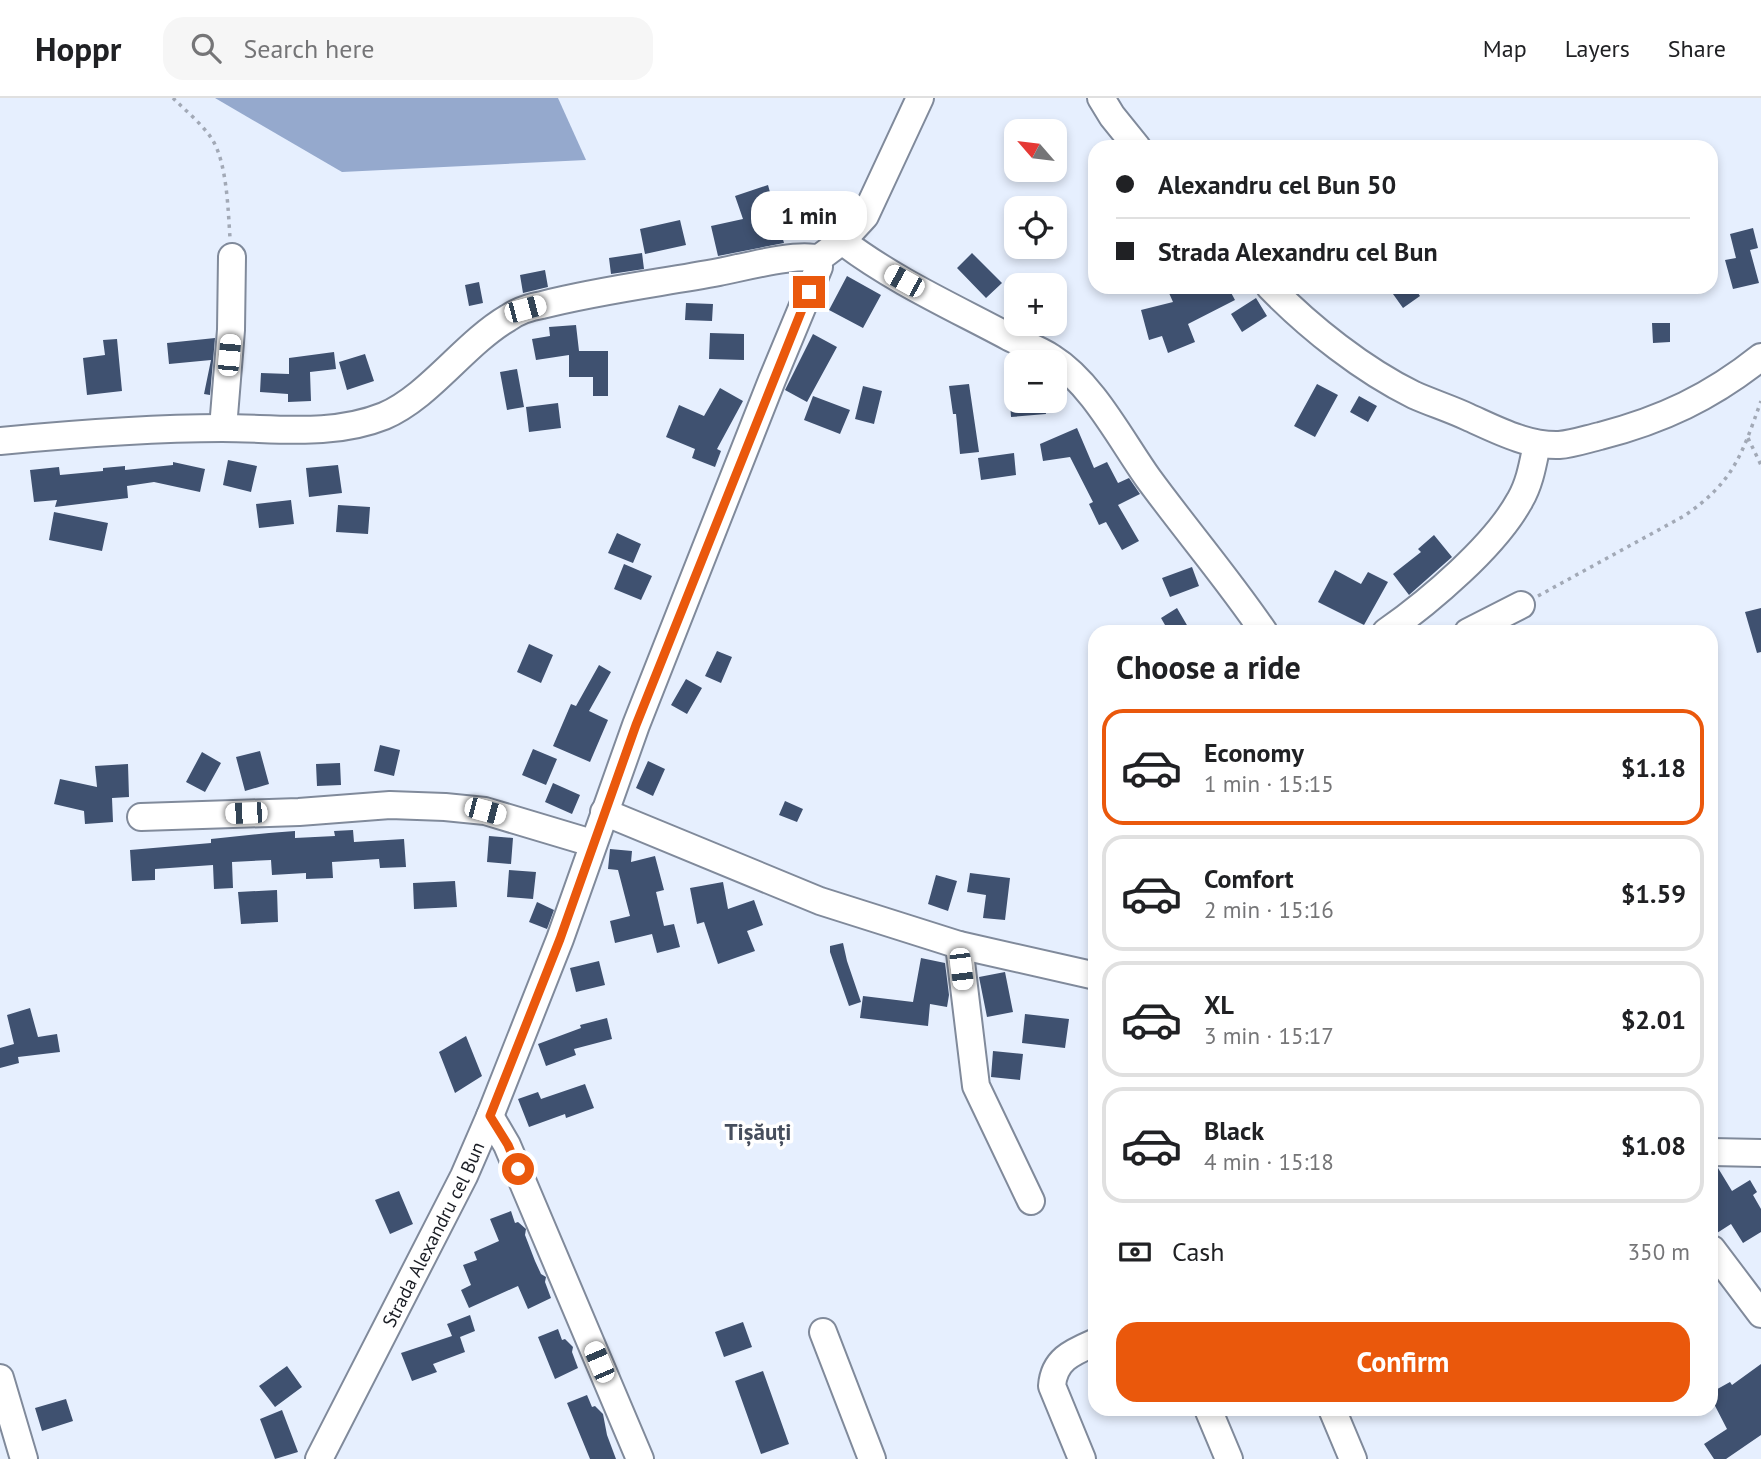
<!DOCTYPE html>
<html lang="en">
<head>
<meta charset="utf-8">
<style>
  body { margin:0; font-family:"PT Sans",sans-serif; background:#f6f6f6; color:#202124; height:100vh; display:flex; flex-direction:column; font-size:26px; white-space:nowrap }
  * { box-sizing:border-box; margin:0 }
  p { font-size:23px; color:#757577 }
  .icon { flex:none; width:38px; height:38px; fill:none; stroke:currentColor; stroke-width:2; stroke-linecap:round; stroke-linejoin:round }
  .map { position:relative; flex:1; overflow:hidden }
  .sheet { position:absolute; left:1088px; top:527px; width:630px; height:791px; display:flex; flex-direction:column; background:#fff; border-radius:21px; box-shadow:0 4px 10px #0003 }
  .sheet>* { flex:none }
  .hud { position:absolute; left:1088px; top:42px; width:630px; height:154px; border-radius:21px; box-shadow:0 4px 10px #0003; display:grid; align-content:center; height:154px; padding:0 28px; background:#fff }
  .needle { width:46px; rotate:298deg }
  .fabs { position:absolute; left:1004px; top:21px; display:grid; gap:14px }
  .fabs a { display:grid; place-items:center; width:63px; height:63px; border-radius:14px; background:#fff; box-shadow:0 4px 10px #0003; font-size:35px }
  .end { position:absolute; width:32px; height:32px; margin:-16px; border:9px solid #ea580c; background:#fff; box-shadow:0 0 0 4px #fff }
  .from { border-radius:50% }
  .bubble { position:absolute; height:49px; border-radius:21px; background:#fff; box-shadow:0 4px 10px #0003; font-size:23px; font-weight:800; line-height:49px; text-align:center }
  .car { position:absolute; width:21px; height:42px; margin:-21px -10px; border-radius:9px; box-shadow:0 0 5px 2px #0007; background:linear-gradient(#fff 24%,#345 0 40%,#fff 0 76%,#345 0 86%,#fff 0) }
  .hud b { display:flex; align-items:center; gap:24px; height:66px; font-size:26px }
  .hud b+b { border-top:2px solid #e0e0e0 }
  .hud i { width:18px; height:18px; background:#202124 }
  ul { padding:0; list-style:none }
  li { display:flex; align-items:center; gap:21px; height:116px; margin:0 14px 10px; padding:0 14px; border:4px solid #e0e0e0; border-radius:21px }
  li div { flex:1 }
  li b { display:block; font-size:26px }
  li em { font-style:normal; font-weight:800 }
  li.active { border-color:#ea580c }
  li>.icon { width:63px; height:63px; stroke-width:1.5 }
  h2 { padding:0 28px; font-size:32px; line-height:84px }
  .pay { display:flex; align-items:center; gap:18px; height:77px; padding:0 28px; font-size:26px }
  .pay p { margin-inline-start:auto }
  .action { display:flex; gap:14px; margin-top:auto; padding:14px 28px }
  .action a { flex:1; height:80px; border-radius:21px; background:#ea580c; color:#fff; font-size:28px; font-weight:800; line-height:80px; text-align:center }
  header { display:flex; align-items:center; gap:42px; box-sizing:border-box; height:98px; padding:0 35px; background:#fff; border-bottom:2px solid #e0e0e0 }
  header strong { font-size:33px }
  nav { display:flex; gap:38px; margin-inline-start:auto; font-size:24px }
  .search { width:490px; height:63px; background:#f6f6f6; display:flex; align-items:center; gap:18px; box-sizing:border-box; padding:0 24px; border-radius:21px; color:#757577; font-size:26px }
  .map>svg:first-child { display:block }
  .forest { fill:#95a9cd }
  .building { fill:#3f5170 }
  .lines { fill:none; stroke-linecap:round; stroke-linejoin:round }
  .minor-casing { stroke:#808a9b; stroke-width:30 }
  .path { stroke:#a2a9b6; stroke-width:3.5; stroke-dasharray:3.5 5; stroke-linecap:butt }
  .minor { stroke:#fff; stroke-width:26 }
  .route { stroke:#ea580c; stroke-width:9 }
  .labels { text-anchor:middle; stroke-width:7; stroke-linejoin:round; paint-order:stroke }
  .street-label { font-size:19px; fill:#1a1d24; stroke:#fff }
  .quarter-label { font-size:23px; font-weight:bold; fill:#464e5d; stroke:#fff }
</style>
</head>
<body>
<header>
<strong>Hoppr</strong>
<div class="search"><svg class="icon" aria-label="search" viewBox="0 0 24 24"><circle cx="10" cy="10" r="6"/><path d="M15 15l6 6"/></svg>Search here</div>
<nav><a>Map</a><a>Layers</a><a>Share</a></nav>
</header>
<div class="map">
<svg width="1761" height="1361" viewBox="0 0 1761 1361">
  <rect width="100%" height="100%" fill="#e6effe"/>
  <path class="forest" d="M215,0H558L586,62L342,74Z"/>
  <path class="building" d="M768,87L784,145L718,158L711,128L743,121L735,98Z
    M680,122L686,147L645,156L640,131Z
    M1753,130L1758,150L1750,152L1759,185L1733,191L1725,162L1736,160L1730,136Z
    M642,155L644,171L611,176L609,160Z
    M972,155L1002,185L986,200L957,170Z
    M545,172L548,189L523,195L520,177Z
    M847,178L881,197L863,230L829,212Z
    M479,184L483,205L469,208L465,187Z
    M1182,189H1228L1235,202L1188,226L1195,244L1168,255L1162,238L1149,242L1141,212L1173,204L1169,195Z
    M1388,189H1414L1420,198L1403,210Z
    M1256,200L1267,218L1242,234L1231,216Z
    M686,205L713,206L712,223L685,222Z
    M1652,225H1670V244L1653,245Z
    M576,227L579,253H608V298H593V279H569V257L536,262L532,241L550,238L549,229Z
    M710,235L744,236V262L709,261Z
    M813,236L837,249L807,304L785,292Z
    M215,240L210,297L204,296L211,262L169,266L167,245Z
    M117,241L122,293L87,297L83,260L105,257L103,242Z
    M334,254L336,271L310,274L311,303L288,304V296L260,294L261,275L289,276V260Z
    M365,256L374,283L347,292L339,264Z
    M517,271L524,309L507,312L500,274Z
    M969,286L979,354L960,356L956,316H953L949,288Z
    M1317,286L1338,297L1315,339L1294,328Z
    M863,288L882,293L874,326L855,321Z
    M720,290L743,303L717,351L721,353L715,369L692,360L695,351L666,339L679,307L704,318Z
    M813,298L850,312L840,336L804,322Z
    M1359,298L1377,308L1368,324L1350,314Z
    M1010,303H1044L1046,316L1011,319Z
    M558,305L561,330L529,334L526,309Z
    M1077,330L1094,370L1107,364L1118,385L1129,380L1140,396L1118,407L1139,443L1122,452L1106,424L1099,427L1089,406L1093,404L1070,359L1043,363L1040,346Z
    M1014,355L1016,377L981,382L978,360Z
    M228,362L257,368L251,394L223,387Z
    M173,364L205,371L200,394L154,384L127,388L128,400L55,409L57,402L34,404L30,372L59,369L60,377L103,373V370L125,368V372L173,367Z
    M338,367L342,395L309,399L306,370Z
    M291,402L294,426L259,430L256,406Z
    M338,407L370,409L368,436L336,434Z
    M54,414L108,425L102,453L49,442Z
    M617,435L641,446L633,465L608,455Z
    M1434,437L1452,459L1409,497L1393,476L1421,454L1418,451Z
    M624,466L652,478L641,502L614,491Z
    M1192,469L1199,488L1170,499L1162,480Z
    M1335,472L1361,486L1368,474L1388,484L1364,527L1318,504Z
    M1177,510L1191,534H1169L1161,520Z
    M1761,510V554L1757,555L1745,514Z
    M529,546L553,557L541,585L517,574Z
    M717,553L732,559L721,585L705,578Z
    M599,567L611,574L589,613L608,622L590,664L553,648L571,606L576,608Z
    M686,581L702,590L687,616L671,607Z
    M380,647L400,652L394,678L374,673Z
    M533,651L557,661L546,687L522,677Z
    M260,653L269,686L245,693L236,659Z
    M202,654L221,665L205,694L186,684Z
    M648,663L665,671L653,698L636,690Z
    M340,665L341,687L317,688L316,666Z
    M128,666L129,699L112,700L113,724L85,726L84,713L54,706L60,681L97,689L95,668Z
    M553,685L580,697L572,716L545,704Z
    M785,703L803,711L797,724L779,717Z
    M353,732L354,744L404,741L406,769L380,770L379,761L332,764L333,780L306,781V775L272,777L271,762L232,764L233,790L214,791L213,767L155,771V782L132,783L130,752L211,745V741L269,735L295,733V740L335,738L334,733Z
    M489,738L513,740L511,766L487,764Z
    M610,751L632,753L631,764L655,758L664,792L656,794L664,828L674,826L680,849L657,855L652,836L615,845L610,823L630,818L618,772L608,771Z
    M509,772L536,774L533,801L507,799Z
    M970,775L1010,780L1005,822L983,820L986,797L967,794Z
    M936,777L957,783L948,813L928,806Z
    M455,783L457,809L414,811L413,785Z
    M723,784L728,811L754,802L763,827L747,833L755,853L718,866L704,824L697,826L690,790Z
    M277,792L278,824L241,826L238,794Z
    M537,804L554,812L547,831L529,824Z
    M843,845L847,863L861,904L849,908L830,854V848Z
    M921,860L945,865L949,897L947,909L930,906L928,928L860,920L863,898L913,904Z
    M599,863L605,887L576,894L570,870Z
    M1005,874L1013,914L987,919L979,879Z
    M30,910L38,939L57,936L60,954L18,959L19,965L0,970V950L14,946L7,917Z
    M1025,916L1069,921L1065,950L1022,945Z
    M607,920L612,941L574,951L576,957L546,968L538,946L581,930L580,927Z
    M466,938L482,978L455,995L439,954Z
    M993,953L1023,956L1020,982L991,979Z
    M585,986L594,1010L566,1020L565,1016L529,1029L518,1001L538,994L541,1001Z
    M1712,1070H1718L1732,1093L1750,1082L1757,1094L1753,1097L1761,1111V1134L1743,1145L1731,1126L1717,1135L1712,1126Z
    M399,1093L413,1126L390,1136L375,1102Z
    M511,1113L515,1125L518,1124L526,1131L525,1137L535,1163L541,1176L546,1179L545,1184L551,1200L528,1211L518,1188L469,1210L461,1192L471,1187L463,1167L477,1162L474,1154L499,1143L490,1121Z
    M470,1217L475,1233L460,1239L465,1254L433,1266L437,1274L412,1283L401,1255L452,1238L447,1226Z
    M743,1224L752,1249L724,1259L715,1234Z
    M558,1231L562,1242L565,1241L573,1249L572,1254L578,1270L555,1281L538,1239Z
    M1761,1266V1337L1726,1361H1714L1704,1346L1727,1331L1712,1302V1294L1730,1284L1732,1287Z
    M287,1268L302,1289L275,1309L259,1288Z
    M763,1273L789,1346L761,1356L735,1283Z
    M587,1297L592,1309L595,1308L603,1316L607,1337L616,1361H590L567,1305Z
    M66,1301L73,1323L42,1333L35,1310Z
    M282,1312L298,1354L275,1361L260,1321Z"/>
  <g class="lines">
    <g class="minor-casing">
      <g id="minor">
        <path d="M1101,0L1112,18L1137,49"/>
        <path d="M842,143C893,182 953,209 1009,239C1023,246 1039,251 1052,260C1092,285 1121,342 1148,380C1186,432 1228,481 1264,534"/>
        <path d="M1270,189C1310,230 1363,272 1414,297C1432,305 1451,311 1468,319C1497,332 1527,348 1559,347C1573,346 1587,341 1600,338C1662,322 1711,299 1761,259"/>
        <path d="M223,330L231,232L232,159"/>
        <path d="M0,343C74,336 147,330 222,330C275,330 332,339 384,318C429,299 464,246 508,220C518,213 530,209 542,207C600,192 660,185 719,174C740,170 799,154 818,161L842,143L865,118L920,0"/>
        <path d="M1386,534C1430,503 1495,448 1520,402C1530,385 1533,365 1537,346"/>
        <path d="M1468,534L1521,507"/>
        <path d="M604,714L820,803L959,847L1096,878"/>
        <path d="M141,719L299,714L390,707L445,709L485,713L592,745"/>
        <path d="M959,847L976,988L1031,1103"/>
        <path d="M490,1018L507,1047L640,1361"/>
        <path d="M1712,1054L1761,1055"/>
        <path d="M1712,1151L1761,1216"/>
        <path d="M823,1234L872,1361"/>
        <path d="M0,1280L24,1361"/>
        <path d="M1208,1311L1229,1361"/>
        <path d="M1332,1311L1353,1361"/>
        <path id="s1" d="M319,1361L464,1078L490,1018L560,841L636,627L772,282L819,169L818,161"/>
        <path d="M1082,1361L1052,1288C1054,1261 1073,1254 1096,1244"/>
      </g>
    </g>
    <path class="path" d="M173,0C186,13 202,26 212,41C227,65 228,111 230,140
      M1748,340L1761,367
      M1538,498L1684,418C1734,384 1742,356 1761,303"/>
    <use href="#minor" class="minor"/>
  </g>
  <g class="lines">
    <path class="route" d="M518,1071L508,1047L490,1018L560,841L636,627L809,194"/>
  </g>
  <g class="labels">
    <g class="street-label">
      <text dy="7" stroke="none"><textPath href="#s1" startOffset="252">Strada Alexandru cel Bun</textPath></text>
    </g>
    <g class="quarter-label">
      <text x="758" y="1042">Tișăuți</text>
    </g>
  </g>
</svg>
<div class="fabs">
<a><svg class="needle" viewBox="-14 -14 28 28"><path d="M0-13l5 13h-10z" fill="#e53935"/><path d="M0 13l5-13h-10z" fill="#757577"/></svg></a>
<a><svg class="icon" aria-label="locate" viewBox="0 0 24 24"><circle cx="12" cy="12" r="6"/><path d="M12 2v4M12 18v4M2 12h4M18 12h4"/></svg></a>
<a>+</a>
<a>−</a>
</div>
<i class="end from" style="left:518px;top:1071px"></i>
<i class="end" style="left:809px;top:194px"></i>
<div class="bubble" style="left:751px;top:93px;width:116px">1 min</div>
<i class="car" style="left:904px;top:183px;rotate:299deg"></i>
<i class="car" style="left:525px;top:211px;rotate:75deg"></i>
<i class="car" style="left:229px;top:257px;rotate:5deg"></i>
<i class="car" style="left:485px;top:713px;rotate:105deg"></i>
<i class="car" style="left:246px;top:715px;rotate:268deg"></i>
<i class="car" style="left:961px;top:871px;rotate:173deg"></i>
<i class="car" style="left:599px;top:1264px;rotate:337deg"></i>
<div class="hud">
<b><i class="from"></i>Alexandru cel Bun 50</b>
<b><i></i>Strada Alexandru cel Bun</b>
</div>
<section class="sheet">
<h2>Choose a ride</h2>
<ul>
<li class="active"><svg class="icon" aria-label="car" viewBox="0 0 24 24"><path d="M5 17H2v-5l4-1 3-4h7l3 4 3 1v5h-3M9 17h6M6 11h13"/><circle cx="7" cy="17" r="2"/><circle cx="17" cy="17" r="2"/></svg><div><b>Economy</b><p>1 min · 15:15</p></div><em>$1.18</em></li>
<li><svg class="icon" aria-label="car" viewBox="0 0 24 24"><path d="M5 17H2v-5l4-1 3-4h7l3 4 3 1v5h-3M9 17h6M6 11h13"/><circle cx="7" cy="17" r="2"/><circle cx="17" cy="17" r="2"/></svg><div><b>Comfort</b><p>2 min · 15:16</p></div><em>$1.59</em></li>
<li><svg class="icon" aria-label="car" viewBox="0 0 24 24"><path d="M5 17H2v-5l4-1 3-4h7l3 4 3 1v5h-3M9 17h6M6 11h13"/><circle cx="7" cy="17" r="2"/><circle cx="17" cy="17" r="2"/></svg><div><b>XL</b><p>3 min · 15:17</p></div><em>$2.01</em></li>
<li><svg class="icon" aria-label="car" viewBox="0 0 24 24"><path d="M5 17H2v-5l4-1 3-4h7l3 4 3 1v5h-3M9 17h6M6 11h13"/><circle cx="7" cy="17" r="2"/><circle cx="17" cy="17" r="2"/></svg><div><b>Black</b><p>4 min · 15:18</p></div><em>$1.08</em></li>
</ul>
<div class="pay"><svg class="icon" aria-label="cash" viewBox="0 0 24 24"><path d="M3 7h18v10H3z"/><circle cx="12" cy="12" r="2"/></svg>Cash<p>350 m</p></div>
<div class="action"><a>Confirm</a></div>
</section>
</div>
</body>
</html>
